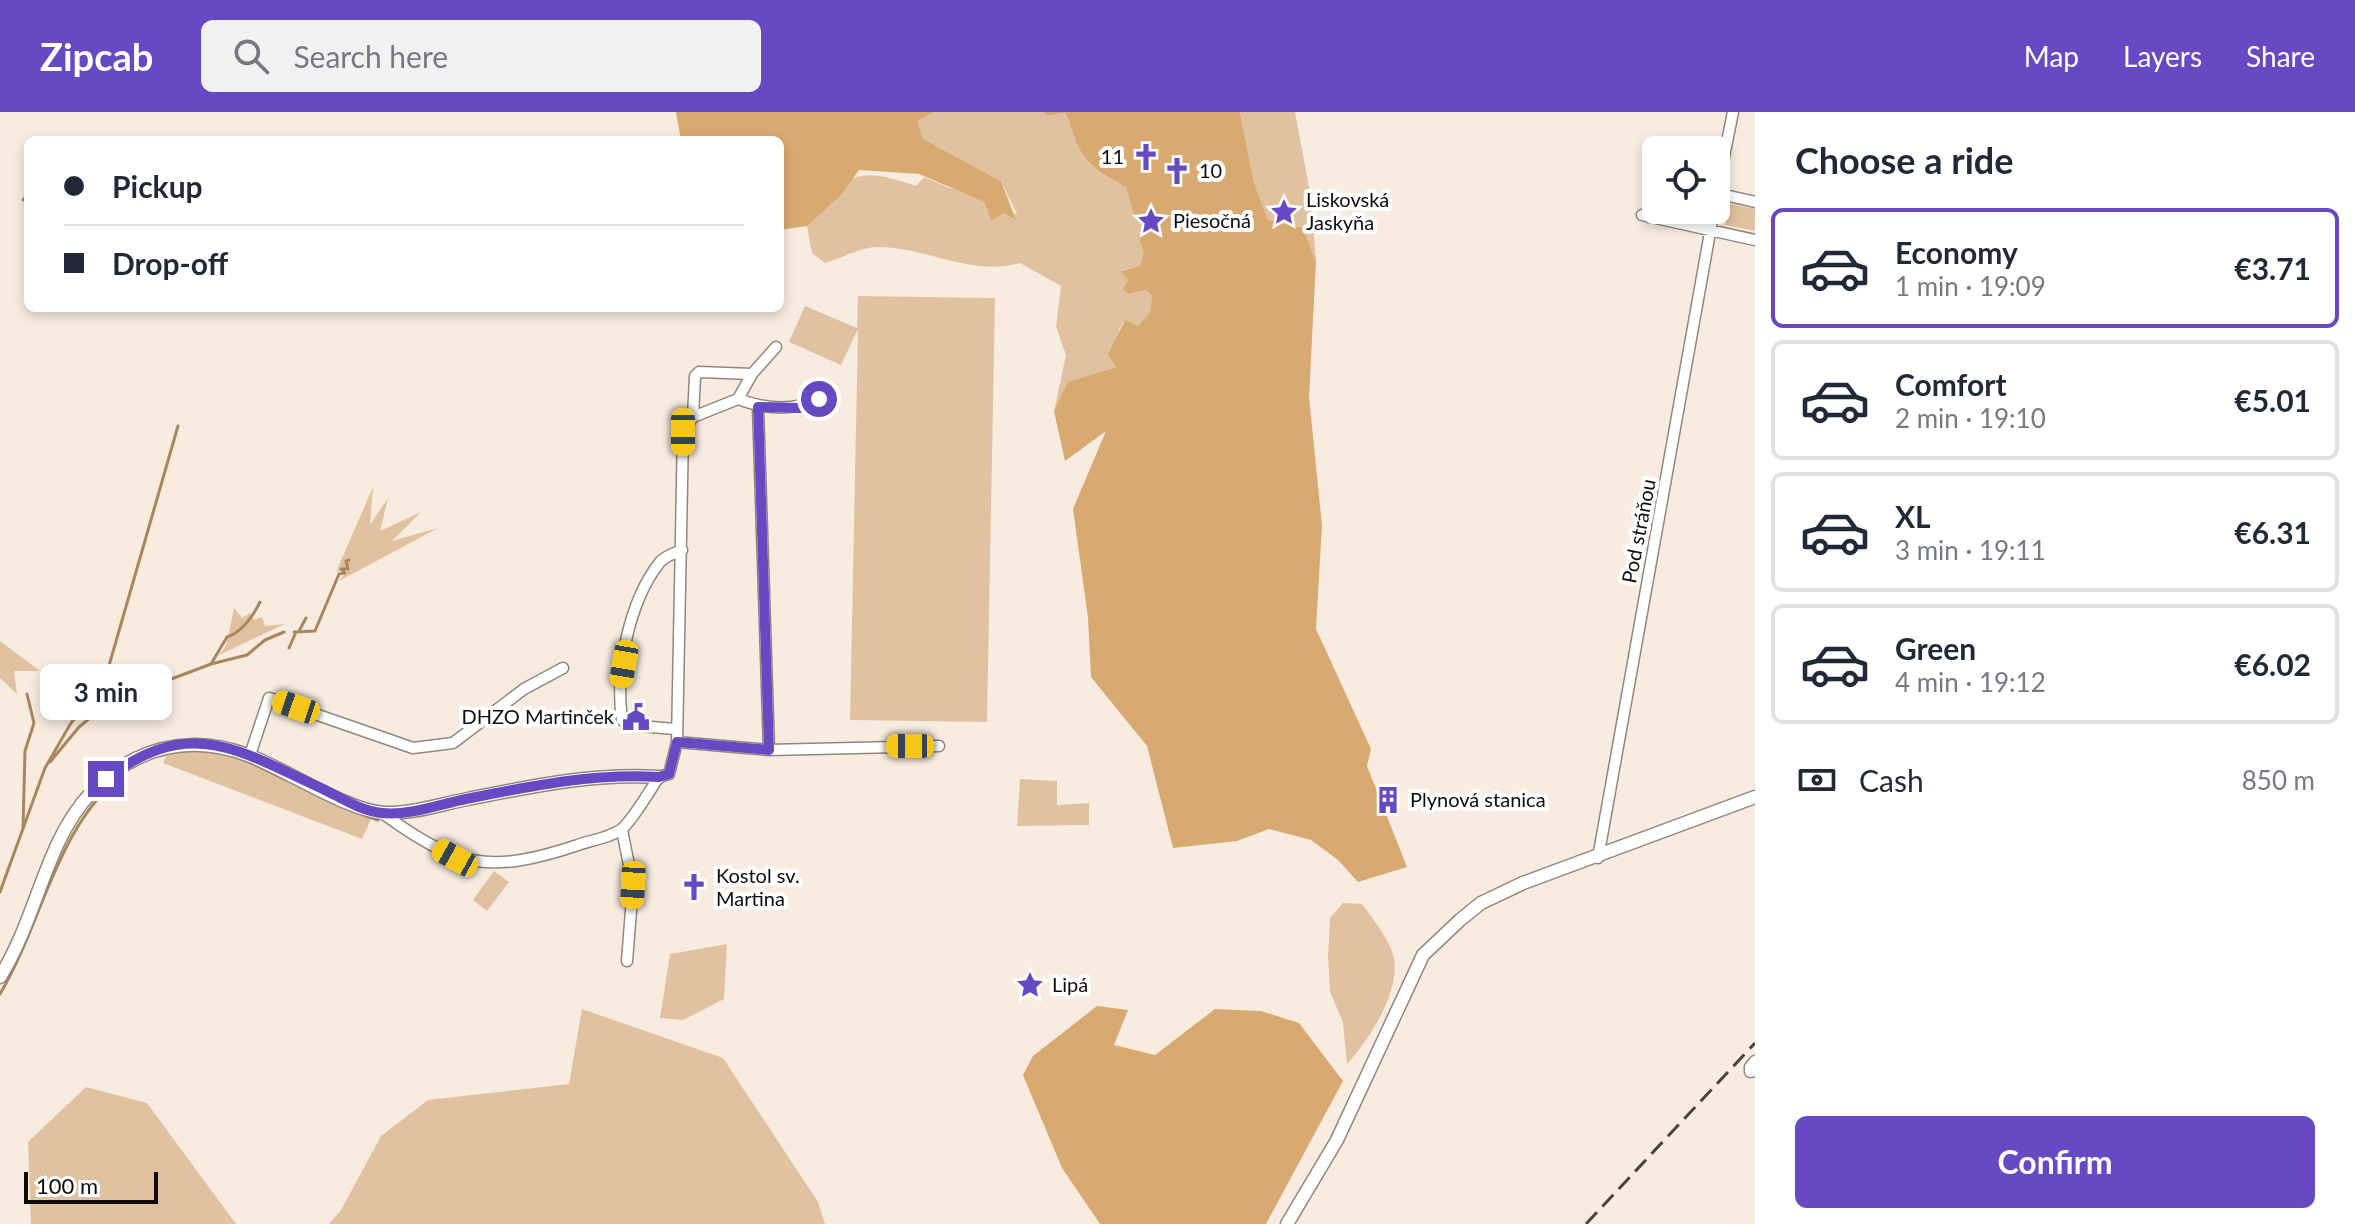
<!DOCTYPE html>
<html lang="en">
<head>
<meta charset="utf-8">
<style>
  body { margin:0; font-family:Lato,sans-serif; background:#f2f2f3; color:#1f2937; height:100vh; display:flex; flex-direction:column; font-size:30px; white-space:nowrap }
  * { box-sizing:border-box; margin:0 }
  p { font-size:26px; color:#747a83 }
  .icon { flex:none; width:44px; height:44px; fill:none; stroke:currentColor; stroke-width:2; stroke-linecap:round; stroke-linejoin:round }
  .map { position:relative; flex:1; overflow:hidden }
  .sheet { display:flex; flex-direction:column; background:#fff; width:600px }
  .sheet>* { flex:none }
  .guide { position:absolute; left:24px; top:24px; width:760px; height:176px; border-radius:12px; box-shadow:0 4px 12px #0003; display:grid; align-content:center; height:176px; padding:0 40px; background:#fff }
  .fabs { position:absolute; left:1642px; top:24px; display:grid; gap:16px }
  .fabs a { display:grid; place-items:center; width:88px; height:88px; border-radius:12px; background:#fff; box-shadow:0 4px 12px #0003; font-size:40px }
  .scale { position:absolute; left:24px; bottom:20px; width:134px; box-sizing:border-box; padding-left:8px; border:4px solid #0f0c08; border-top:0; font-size:22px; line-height:28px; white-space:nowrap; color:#0f0c08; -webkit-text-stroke:6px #fff; paint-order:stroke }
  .end { position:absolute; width:36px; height:36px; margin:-18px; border:10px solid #674ac3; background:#fff; box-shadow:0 0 0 4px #fff }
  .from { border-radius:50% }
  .bubble { position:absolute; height:56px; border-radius:12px; background:#fff; box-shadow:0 4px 12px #0003; font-size:26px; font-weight:700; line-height:56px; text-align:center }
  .car { position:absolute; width:24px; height:48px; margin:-24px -12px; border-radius:10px; box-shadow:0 0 6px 2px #0007; background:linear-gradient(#f5c518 24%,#345 0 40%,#f5c518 0 76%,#345 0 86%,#f5c518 0) }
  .guide b { display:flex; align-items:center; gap:28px; height:76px; font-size:30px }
  .guide b+b { border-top:2px solid #e0e1e3 }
  .guide i { width:20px; height:20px; background:#1f2937 }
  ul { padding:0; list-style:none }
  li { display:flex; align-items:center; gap:24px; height:120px; margin:0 16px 12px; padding:0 24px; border:4px solid #e0e1e3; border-radius:12px }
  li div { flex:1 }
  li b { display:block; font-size:30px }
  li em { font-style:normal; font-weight:700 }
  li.current { border-color:#674ac3 }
  li>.icon { width:72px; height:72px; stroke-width:1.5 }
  h2 { padding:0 40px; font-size:36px; line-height:96px }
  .pay { display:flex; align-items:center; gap:20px; height:88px; padding:0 40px; font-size:30px }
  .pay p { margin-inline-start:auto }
  .cta { display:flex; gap:16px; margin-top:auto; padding:16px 40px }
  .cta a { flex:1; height:92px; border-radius:12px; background:#674ac3; color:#fff; font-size:32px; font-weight:700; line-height:92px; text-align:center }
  header { display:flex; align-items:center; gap:48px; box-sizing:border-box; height:112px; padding:0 40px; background:#674ac3; color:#fff }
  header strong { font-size:38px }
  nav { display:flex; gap:44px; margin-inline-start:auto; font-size:28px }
  .search { width:560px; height:72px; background:#f2f2f3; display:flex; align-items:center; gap:20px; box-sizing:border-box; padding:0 28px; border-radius:12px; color:#747a83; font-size:30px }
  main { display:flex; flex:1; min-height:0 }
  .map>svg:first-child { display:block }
  .green { fill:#e1c2a0 }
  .forest { fill:#d9a972 }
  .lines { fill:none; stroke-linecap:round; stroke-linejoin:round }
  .stream { stroke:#aa865e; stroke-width:3 }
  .minor-casing { stroke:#92877c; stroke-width:13 }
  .tertiary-casing { stroke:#92877c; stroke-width:15 }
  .minor { stroke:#fff; stroke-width:10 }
  .tertiary { stroke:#fff; stroke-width:12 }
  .rail { stroke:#49443e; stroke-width:3; stroke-dasharray:16 8; stroke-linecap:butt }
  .route { stroke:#674ac3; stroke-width:10 }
  .labels { text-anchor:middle; stroke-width:8; stroke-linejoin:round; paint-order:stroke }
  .poi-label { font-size:20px; fill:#0f0c08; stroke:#fff; text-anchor:start }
  .street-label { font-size:20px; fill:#0f0c08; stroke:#fff }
</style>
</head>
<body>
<header>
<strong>Zipcab</strong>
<div class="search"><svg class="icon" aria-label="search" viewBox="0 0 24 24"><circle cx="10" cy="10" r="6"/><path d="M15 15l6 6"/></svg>Search here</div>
<nav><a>Map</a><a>Layers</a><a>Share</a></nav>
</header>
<main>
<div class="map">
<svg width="1755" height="1112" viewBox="0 0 1755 1112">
  <rect width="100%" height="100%" fill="#f8ece0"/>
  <path class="green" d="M934,0H1044L1045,4L1065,1C1072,13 1073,26 1080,38C1089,55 1109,68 1126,75L1133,101L1154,118L1140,154L1121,158L1128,168L1124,178L1129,182L1146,178L1152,184L1150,200L1138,214L1124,209L1119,218L1116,255L1069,270L1054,299L1066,243L1056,215L1061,174L1020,151C973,165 926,135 878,135C860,135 843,146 825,151L812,141L806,109C850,64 852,52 916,74L924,65L952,77L975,78L999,99L1017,102L1001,69L923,27L916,9Z
    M1240,0H1295L1311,86L1316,149L1303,116L1268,109L1254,71Z
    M1730,92L1755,97V119L1725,113Z
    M1660,98H1707L1704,112L1659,102Z
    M858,184L995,186L987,610L850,608L858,217L841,253L789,230L805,194L857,216Z
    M373,375L370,413L388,386L380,419L421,400L392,429L438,416L339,469L350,455L336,460Z
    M234,496L242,506L250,501L254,508L262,505L265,514L285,512L219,543L226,534Z
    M0,529L40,559H14L17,582L0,566Z
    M171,635C245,638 306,674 372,705L362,727L163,651Z
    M1020,667L1057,669V693L1089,691V713L1017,714Z
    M494,759L509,770L487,799L473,788Z
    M1343,791L1362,792C1373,807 1390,828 1394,846C1400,881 1369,928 1347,952L1343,910L1330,880L1328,844L1330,806Z
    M727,832L724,887L683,908L660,906L670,842Z
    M582,897L723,946L818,1090L825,1112H329L341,1098L381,1024L428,988L569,972Z
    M86,975L147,991L236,1112H31L28,1030Z"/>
  <path class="forest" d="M676,0H934L917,9L923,27L1001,69L1016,108L1004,101L991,109L985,90L919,62L859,58L841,83L807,114L780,118V28H681Z
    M1044,0H1240L1254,71L1268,108L1303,116L1316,149L1309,285L1322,413L1316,517L1371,637L1367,654L1407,755L1358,770L1338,748L1311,728L1269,717L1237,729L1173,736L1147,634L1091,565L1088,506L1073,397L1106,319L1065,349L1054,299L1068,270L1116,255L1108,242L1125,208L1138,214L1150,200L1152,184L1146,178L1129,182L1123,178L1128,168L1120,159L1140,154L1144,141L1138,123L1154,117L1133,101L1126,75C1109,67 1089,55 1080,38C1073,26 1072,13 1065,1L1045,4Z
    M1097,894L1128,898L1114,933L1155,943L1215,897L1261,899L1299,911L1343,969L1266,1112H1100L1062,1056L1023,963L1033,944Z"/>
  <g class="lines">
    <path class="stream" d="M23,88L28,82
      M299,519L306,506
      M294,520L315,519L339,462L345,461L341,457H348L346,449L349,448
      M289,536L296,520
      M211,552L227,525C242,520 253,504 260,490
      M50,650L79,615L108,591L211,552L247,543L265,528L284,520
      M250,650L286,668
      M366,704L378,708
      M23,716L25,639L34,611L27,582
      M0,780L45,656L71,611L104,571L178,314
      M0,882C44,808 56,711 129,657"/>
    <g class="minor-casing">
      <path id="minor" d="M1716,81L1755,90
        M1716,84L1733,0
        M1642,103L1755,128
        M1649,105L1653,83
        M738,287L752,262L776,235
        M758,295L769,638
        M693,305L695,264L699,260L752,262
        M675,617L628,613L622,608C615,559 629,489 660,450C665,444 675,441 682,438
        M677,630L769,638L939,634
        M250,643L269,586L413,636L453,631L524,577L563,556
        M382,701C457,755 488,763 578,733C591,728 614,725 624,715C637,701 648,681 659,665L669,662L677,630L683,320L693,305L738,287C765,297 792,300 819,287
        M622,718L633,773L627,849
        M1598,746L1714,98
        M1755,949L1750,955V960L1755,959"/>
    </g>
    <g class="tertiary-casing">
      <path id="tertiary" d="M0,865C26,823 37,776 58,731C94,653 168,612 250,644C287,658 348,699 384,701C412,702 441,692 468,687C532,674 593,661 659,665
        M1287,1112L1337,1028L1423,843L1460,808L1481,791L1523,771L1755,685"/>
    </g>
    <use href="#minor" class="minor"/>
    <use href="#tertiary" class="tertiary"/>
    <path class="rail" d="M1586,1112L1755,931"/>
  </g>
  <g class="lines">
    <path class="route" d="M106,667C191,602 240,639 325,678C343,687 362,699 382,701C409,704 440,692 466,687C531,674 593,661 659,665L669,662L677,630L769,638L758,295L800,296L819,287"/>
  </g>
  <defs>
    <g id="church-bare" transform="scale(2.16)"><path d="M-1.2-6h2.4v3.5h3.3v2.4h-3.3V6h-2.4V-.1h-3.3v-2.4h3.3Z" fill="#674ac3" stroke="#fff" stroke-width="2.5" paint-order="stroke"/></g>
    <g id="sight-bare" transform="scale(2.16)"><path d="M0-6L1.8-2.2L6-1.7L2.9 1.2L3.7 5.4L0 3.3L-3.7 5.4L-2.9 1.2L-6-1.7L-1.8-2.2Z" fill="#674ac3" stroke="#fff" stroke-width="2.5" paint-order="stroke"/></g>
    <g id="civic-bare" transform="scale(2.16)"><path d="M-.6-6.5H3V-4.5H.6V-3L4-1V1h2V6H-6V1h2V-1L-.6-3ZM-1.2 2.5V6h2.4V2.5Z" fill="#674ac3" stroke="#fff" stroke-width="2.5" paint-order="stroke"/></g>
    <g id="building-bare" transform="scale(2.16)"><path d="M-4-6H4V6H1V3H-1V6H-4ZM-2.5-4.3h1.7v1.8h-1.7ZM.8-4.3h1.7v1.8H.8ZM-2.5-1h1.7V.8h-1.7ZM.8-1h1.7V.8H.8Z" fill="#674ac3" stroke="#fff" stroke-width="2.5" paint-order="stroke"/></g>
  </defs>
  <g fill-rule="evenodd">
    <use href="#church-bare" x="1146" y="45"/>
    <use href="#church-bare" x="1177" y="59"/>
    <use href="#sight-bare" x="1284" y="100"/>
    <use href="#sight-bare" x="1151" y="109"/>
    <use href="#civic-bare" x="636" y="605"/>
    <use href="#building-bare" x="1388" y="688"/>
    <use href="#church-bare" x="694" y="775"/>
    <use href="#sight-bare" x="1030" y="873"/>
  </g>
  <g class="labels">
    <g class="poi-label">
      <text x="1124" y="52" text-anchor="end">11</text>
      <text x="1199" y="66">10</text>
      <text x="1306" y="95">Liskovská<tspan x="1306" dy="23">Jaskyňa</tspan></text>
      <text x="1173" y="116">Piesočná</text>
      <text x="614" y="612" text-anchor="end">DHZO Martinček</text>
      <text x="1410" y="695">Plynová stanica</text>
      <text x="716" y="771">Kostol sv.<tspan x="716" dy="23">Martina</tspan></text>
      <text x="1052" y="880">Lipá</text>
    </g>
    <g class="street-label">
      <text transform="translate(1639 419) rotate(-79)" y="7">Pod stráňou</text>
    </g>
  </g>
</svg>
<div class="fabs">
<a><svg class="icon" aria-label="locate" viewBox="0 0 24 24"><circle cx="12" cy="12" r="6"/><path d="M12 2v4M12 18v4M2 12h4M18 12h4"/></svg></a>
</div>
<div class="scale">100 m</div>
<i class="end from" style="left:819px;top:287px"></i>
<i class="end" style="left:106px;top:667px"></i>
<div class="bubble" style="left:40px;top:552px;width:132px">3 min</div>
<i class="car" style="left:683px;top:320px;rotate:180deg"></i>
<i class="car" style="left:624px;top:552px;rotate:190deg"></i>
<i class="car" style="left:296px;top:595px;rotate:289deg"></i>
<i class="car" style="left:910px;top:634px;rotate:270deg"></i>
<i class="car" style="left:455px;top:746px;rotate:299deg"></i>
<i class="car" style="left:633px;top:773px;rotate:183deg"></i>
<div class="guide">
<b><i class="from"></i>Pickup</b>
<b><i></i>Drop-off</b>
</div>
</div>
<section class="sheet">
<h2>Choose a ride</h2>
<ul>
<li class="current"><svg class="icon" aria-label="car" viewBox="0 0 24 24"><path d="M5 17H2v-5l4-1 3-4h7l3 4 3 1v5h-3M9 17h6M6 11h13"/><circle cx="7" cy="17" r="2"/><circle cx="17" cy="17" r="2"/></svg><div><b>Economy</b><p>1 min · 19:09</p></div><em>€3.71</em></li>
<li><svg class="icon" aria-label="car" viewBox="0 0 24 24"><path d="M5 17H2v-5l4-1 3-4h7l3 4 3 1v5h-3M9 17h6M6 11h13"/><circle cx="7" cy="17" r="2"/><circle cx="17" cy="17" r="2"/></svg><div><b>Comfort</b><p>2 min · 19:10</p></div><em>€5.01</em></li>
<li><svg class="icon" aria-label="car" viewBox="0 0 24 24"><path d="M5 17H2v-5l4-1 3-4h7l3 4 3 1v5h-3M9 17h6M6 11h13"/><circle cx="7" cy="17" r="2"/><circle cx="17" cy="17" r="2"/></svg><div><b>XL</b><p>3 min · 19:11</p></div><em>€6.31</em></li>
<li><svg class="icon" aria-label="car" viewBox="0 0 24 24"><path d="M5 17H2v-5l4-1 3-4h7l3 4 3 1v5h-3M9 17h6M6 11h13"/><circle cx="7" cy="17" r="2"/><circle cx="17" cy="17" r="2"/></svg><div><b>Green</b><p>4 min · 19:12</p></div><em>€6.02</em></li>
</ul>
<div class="pay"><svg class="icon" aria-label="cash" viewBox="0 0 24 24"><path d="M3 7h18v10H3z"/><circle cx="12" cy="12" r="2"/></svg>Cash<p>850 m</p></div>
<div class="cta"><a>Confirm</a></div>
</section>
</main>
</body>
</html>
